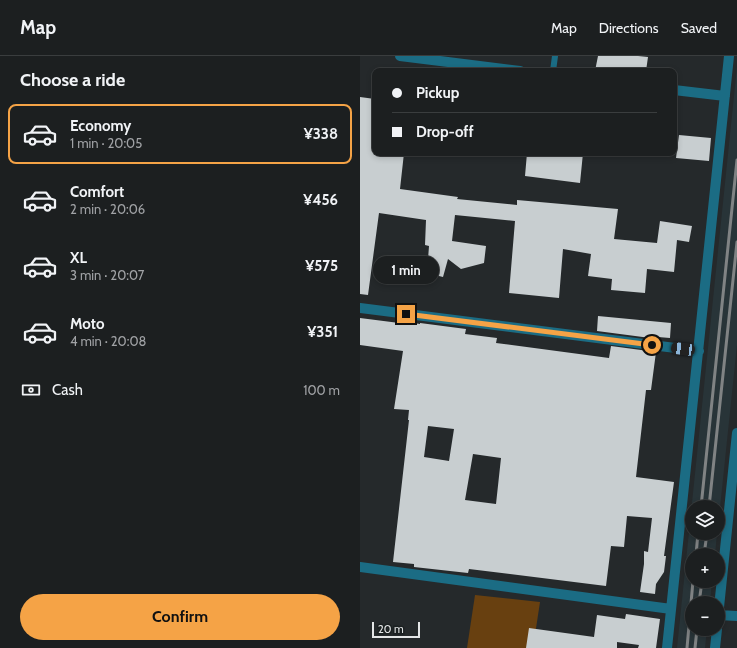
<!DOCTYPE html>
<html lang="en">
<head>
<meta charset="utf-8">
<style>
  body { margin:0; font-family:Cabin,sans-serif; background:#252729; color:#f1f3f6; height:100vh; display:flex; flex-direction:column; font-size:15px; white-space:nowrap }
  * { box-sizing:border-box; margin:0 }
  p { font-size:13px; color:#a0a2a5 }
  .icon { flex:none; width:22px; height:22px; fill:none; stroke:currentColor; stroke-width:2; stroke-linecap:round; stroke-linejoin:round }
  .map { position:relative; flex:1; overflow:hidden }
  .panel { display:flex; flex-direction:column; background:#1c1f20; width:360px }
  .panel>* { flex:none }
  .top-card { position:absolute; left:12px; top:12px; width:305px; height:88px; border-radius:8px; box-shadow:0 2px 6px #0003,0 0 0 1px #3a3d3e; display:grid; align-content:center; height:88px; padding:0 20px; background:#1c1f20 }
  .controls { position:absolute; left:325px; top:444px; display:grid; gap:8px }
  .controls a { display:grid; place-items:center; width:40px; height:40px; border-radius:50%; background:#1c1f20; box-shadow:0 2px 6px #0003,0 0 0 1px #3a3d3e; font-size:20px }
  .scale { position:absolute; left:12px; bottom:10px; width:48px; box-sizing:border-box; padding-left:4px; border:2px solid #e4e6e7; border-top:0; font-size:11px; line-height:14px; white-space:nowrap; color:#e4e6e7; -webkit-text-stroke:3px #1b2021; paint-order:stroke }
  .end { position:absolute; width:18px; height:18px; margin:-9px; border:5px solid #f5a346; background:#111; box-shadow:0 0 0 2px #111 }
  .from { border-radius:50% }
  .bubble { position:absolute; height:28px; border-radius:14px; background:#1c1f20; box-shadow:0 2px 6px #0003,0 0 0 1px #3a3d3e; font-size:13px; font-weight:700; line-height:28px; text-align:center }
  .car { position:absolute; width:12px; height:24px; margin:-12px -6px; border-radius:5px; box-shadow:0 0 3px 1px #0007; background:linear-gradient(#222 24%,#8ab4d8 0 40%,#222 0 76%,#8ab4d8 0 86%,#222 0) }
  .top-card b { display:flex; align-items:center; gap:14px; height:38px; font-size:15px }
  .top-card b+b { border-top:1px solid #3a3d3e }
  .top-card i { width:10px; height:10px; background:#f1f3f6 }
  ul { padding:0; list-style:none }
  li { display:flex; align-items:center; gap:12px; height:60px; margin:0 8px 6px; padding:0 12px; border:2px solid transparent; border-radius:8px }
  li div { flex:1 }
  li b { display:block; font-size:15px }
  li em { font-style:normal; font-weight:700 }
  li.selected { border-color:#f5a346 }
  li>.icon { width:36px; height:36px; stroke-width:1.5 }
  h2 { padding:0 20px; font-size:18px; line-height:48px }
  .pay { display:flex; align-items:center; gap:10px; height:44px; padding:0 20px; font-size:15px }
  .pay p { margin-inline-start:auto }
  .action { display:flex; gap:8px; margin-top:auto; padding:8px 20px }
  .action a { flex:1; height:46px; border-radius:24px; background:#f5a346; color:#111; font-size:16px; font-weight:700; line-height:46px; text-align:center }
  header { display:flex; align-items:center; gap:24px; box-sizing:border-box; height:56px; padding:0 20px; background:#1c1f20; border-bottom:1px solid #3a3d3e }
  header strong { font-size:19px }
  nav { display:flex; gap:22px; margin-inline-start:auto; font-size:14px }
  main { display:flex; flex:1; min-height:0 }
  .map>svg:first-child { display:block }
  .built { fill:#283438 }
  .green { fill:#684010 }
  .building { fill:#c8ced0; fill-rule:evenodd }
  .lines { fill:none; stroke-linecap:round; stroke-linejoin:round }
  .service { stroke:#1b6c84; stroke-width:6 }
  .minor { stroke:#1b6c84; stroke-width:10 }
  .rail { stroke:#808384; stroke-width:3 }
  .route { stroke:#f5a346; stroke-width:5 }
</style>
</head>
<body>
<header>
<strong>Map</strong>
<nav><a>Map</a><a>Directions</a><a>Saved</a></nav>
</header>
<main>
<section class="panel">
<h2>Choose a ride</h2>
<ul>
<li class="selected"><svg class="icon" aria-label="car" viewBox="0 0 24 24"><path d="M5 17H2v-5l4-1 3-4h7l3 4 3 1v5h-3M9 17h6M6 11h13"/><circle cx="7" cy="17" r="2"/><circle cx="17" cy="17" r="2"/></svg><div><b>Economy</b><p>1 min · 20:05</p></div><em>¥338</em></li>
<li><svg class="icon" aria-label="car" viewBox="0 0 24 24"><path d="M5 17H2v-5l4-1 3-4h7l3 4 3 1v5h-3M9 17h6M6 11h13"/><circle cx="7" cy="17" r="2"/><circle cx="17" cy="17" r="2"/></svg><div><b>Comfort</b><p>2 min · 20:06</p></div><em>¥456</em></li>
<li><svg class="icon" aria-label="car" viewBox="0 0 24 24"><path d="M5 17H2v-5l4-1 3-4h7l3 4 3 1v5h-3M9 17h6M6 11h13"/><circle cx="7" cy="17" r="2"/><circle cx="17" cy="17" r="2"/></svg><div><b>XL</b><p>3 min · 20:07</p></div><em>¥575</em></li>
<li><svg class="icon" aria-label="car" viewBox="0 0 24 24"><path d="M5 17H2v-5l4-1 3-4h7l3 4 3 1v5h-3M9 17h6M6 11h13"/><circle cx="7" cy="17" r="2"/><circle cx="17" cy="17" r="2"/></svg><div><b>Moto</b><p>4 min · 20:08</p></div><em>¥351</em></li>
</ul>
<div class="pay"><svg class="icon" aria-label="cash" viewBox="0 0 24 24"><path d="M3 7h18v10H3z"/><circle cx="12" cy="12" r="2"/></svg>Cash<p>100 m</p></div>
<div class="action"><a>Confirm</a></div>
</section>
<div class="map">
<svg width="377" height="592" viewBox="0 0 377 592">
  <rect width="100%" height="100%" fill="#25292b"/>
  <path class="built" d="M377,11V289L358,471V451H332V477H357L355,499H332V525H352L350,547H332V573H347L345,592H317Z"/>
  <path class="green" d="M115,539L180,546L173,592H107Z"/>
  <path class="building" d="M238,0H278L288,1L286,15L254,13V15H235Z
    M0,41L15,43V97H44L40,133L98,141L97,143L157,149V144L258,153L254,183L297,187L300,165L332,170L329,186L317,184L314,216L287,213L285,237L251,234L252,223L228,220L231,198L203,193L199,242L149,237L155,165L95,159L92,185L126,190L124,207L101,213L88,203L83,221L67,217L69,190L65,189L66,164L19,157L8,239L0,238Z
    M319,79L351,82L349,105L316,102Z
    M167,97H223L220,127L165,120Z
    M238,260L311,267L310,282L298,281V283L237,275Z
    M0,262L47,268V266L60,268V267L106,273L105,278L137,282L136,287L249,302L251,290L296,296L291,334H286L276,421L314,426L304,500H306L304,516L296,528L295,538L280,536L284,508V495L288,496L292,462L267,460L264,491L251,490L246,530L109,513L108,517L54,511V508L33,506L49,364H48L49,354L34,353L43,295L0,289ZM68,370L94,373L89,405L64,401ZM113,398L141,402L136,448L105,444Z
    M266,558L300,563L296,592H278L279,589L257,586V592H166L169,572L234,581L237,559L265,563Z"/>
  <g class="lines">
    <path class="service" d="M193,15L195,0"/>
    <path class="minor" d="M40,0L160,15
      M314,34L365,40
      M0,252L339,295
      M0,511L311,553
      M358,559L377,560
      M358,561L377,377
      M307,592L369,0
      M355,592L357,573"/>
    <path class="rail" d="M341,451L377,104
      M349,451L377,186
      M336,499L338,477
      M344,499L347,477
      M339,547L342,525
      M327,592L333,525
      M335,592L337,573"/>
  </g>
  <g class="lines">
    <path class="route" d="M46,258L292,289"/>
  </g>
</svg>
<div class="controls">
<a><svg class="icon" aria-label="layers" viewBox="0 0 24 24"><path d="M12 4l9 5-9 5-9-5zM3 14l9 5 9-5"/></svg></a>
<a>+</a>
<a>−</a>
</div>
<div class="scale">20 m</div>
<i class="end from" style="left:292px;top:289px"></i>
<i class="end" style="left:46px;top:258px"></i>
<div class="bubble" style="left:13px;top:200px;width:66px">1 min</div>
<i class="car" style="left:323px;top:293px;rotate:277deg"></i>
<div class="top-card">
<b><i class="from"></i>Pickup</b>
<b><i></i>Drop-off</b>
</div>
</div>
</main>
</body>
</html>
